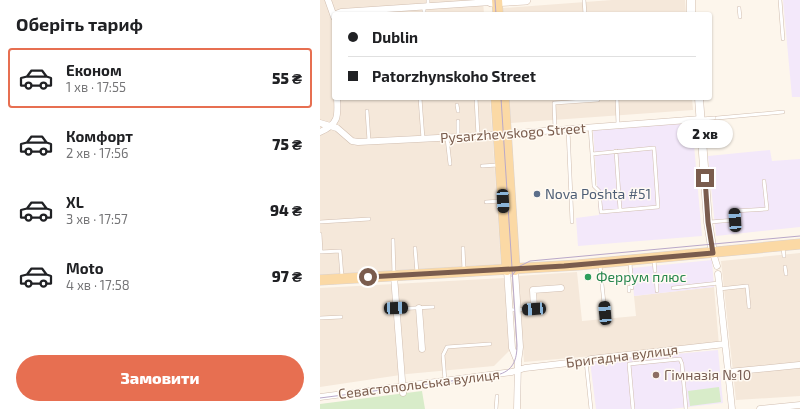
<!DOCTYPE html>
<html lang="uk">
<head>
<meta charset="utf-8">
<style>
  body { margin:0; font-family:"Exo 2",sans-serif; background:#f6f6f6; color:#202124; height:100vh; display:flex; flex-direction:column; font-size:15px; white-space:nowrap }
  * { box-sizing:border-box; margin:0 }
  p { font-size:13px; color:#757577 }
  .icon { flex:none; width:22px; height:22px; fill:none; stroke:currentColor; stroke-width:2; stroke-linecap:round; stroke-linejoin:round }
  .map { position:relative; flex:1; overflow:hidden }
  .sheet { display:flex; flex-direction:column; background:#fff; width:320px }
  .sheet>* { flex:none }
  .banner { position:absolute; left:12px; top:12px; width:380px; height:88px; border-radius:4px; box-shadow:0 1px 3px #0004; display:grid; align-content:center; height:88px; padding:0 16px; background:#fff }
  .end { position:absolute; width:18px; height:18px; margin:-9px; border:5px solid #7a5c4d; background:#fff; box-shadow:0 0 0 2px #fff }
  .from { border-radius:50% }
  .bubble { position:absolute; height:28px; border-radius:14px; background:#fff; box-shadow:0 1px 3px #0004; font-size:13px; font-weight:800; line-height:28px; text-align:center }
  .car { position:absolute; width:12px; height:24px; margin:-12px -6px; border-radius:5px; box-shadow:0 0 3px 1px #0007; background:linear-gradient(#222 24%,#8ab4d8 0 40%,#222 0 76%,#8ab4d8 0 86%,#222 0) }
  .banner b { display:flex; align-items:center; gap:14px; height:38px; font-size:15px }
  .banner b+b { border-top:1px solid #e0e0e0 }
  .banner i { width:10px; height:10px; background:#202124 }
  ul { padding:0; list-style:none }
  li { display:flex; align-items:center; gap:12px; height:60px; margin:0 8px 6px; padding:0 8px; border:2px solid transparent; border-radius:4px }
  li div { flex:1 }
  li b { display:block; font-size:15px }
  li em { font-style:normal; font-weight:800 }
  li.active { border-color:#e76f51 }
  li>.icon { width:36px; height:36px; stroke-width:1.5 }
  h2 { padding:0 16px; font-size:18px; line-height:48px }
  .button { display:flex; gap:8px; margin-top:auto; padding:8px 16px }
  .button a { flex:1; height:46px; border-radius:24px; background:#e76f51; color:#fff; font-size:16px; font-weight:800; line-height:46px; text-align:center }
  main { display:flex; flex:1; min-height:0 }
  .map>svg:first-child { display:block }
  .residential { fill:#f5e8da }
  .education { fill:#f3e8fa }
  .green { fill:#d8ecc9 }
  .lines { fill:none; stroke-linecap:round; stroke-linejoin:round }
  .service-casing { stroke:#d1beb0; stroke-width:4 }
  .minor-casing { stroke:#d1beb0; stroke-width:7 }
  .tertiary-casing { stroke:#d1beb0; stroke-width:9 }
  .secondary-casing { stroke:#d6c0b0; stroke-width:10 }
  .primary-casing { stroke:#dad1cd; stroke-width:11 }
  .service { stroke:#fff; stroke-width:3 }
  .minor { stroke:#fff; stroke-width:6 }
  .tertiary { stroke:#fff; stroke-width:8 }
  .secondary { stroke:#fff; stroke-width:9 }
  .primary { stroke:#fbd9a5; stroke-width:10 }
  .tram { stroke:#b9a8c9; stroke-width:1 }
  .route { stroke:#7a5c4d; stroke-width:5 }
  .service-dot { fill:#5c6f8a; stroke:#fffaf3; stroke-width:1.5 }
  .leisure-dot { fill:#2e9e5b; stroke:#fffaf3; stroke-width:1.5 }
  .education-dot { fill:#8d6e63; stroke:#fffaf3; stroke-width:1.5 }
  .labels { text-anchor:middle; stroke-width:3; stroke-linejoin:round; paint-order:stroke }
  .street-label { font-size:14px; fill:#7a5c4d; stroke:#fffaf3 }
  .service-label { font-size:14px; fill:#4e5e75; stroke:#fffaf3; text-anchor:start }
  .leisure-label { font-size:14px; fill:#27864d; stroke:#fffaf3; text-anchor:start }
  .education-label { font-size:14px; fill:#785e54; stroke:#fffaf3; text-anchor:start }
</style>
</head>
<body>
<main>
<section class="sheet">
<h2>Оберіть тариф</h2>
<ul>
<li class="active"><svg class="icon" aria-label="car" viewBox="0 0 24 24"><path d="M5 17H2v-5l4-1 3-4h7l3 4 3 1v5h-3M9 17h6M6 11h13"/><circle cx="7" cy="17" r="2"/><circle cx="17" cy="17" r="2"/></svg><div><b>Економ</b><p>1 хв · 17:55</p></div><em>55 ₴</em></li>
<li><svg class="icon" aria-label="car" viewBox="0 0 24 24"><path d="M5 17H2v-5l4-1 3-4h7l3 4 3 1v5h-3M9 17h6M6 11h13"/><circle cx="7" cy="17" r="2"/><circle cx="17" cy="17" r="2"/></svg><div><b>Комфорт</b><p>2 хв · 17:56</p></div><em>75 ₴</em></li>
<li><svg class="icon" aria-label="car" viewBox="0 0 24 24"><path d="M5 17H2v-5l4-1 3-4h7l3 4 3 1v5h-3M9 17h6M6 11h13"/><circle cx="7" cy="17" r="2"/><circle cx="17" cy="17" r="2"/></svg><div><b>XL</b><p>3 хв · 17:57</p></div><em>94 ₴</em></li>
<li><svg class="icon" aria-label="car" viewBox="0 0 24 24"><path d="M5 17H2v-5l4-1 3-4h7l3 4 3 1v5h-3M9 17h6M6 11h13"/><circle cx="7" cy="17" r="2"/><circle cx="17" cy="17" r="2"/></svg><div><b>Moto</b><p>4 хв · 17:58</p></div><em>97 ₴</em></li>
</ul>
<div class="button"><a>Замовити</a></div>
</section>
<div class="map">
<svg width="480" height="409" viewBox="0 0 480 409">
  <rect width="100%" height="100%" fill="#fdf6ec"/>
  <path class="residential" d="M0,0H163L164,14H14V98H170L181,264L0,275Z
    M292,0H365L366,14H183V8Z
    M189,98H372L373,110L191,123Z
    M480,253V396L416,400L401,261Z
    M257,272L262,321L316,316L314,296L394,287L399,345L204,362L198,276Z
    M184,278L190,350L174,366L87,374L0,387V288Z"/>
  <path class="education" d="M463,0H480V97H472Z
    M372,122L382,236L258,246L256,218L279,215L273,130Z
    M450,150L452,161L480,159V227L396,236L388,156Z
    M392,260L394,287L314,296L312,268Z
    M398,350L403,403L351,409H276L270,362Z"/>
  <path class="green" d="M399,387L401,402L370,406L368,391Z
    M102,391L105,409H0V404Z"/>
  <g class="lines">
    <g class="service-casing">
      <path id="service" d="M108,0V7
        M264,0L265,14
        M460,0L463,39
        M104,7V14
        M419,8L420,17
        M100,98L103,139
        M156,98L158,136
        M297,98L298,125
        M137,105L138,111
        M47,111L49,141
        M397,118L463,112
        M382,119L394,118
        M138,121V137
        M270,127L272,154L334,148L338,207L281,212L279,191L274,186L272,154
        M248,129L252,222
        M235,130L234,103L278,100V98
        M127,138L130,164
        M296,151L300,210
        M162,166L178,165
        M166,202L180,201
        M0,222L49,219
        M390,222L415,220L414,211L447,209L444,181
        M0,234L1,252L20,251L22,277
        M73,240L74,274
        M95,248L97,273
        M143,248L144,270
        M463,248L464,256
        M334,260L335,271
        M310,263L312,288
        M280,265L285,313
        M465,267L466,274
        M336,276L337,291
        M309,287V291
        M353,288L399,283
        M399,289L427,286L429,307
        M76,309L113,307
        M190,310L214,309
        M0,318L21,317
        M266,361L271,409
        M125,381L123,355L127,347L170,344
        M176,409L177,396
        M313,409L309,364L360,359L362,364L366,409"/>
    </g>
    <g class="minor-casing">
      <path id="minor" d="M8,0L14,17
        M16,14L21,12L171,2
        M0,123L17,128L32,141L38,142L158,136L381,119
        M0,132C19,124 18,116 17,98
        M393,253L397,266
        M187,270L192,348L198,363L197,409
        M195,270L200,347L198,362
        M398,274L412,409
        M74,276L83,393
        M99,308L102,349
        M214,309L213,290L241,288
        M408,372L479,365
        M0,397L192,372L205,368L266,361L271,359L405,344
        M440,409L480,405"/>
    </g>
    <g class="tertiary-casing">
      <path id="tertiary" d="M371,0V14
        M379,98L388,222L393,253"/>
    </g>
    <g class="secondary-casing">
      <path id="secondary" d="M171,2L206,0"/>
    </g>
    <g class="primary-casing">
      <path id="primary" d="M177,0L178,14
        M176,98L187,270
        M184,98L195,270
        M0,280L258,265L480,244"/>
    </g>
    <use href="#service" class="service"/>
    <use href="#minor" class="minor"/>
    <use href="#tertiary" class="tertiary"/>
    <use href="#secondary" class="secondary"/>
    <use href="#primary" class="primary"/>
    <path class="tram" d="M175,0L176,14
      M192,276L198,267L210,261L480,236
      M0,398L177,375C193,371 197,360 197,345L181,98"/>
  </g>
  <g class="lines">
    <path class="route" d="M48,277L244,266L393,253L388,222L385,178"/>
  </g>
  <circle class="service-dot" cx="217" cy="194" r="4"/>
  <circle class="leisure-dot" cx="268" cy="277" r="4"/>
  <circle class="education-dot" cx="336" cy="375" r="4"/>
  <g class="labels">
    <g class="street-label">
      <text transform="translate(193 133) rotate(-4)" y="5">Pysarzhevskogo Street</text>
      <text transform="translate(302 356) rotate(-7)" y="5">Бригадна вулиця</text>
      <text transform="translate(99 384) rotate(-7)" y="5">Севастопольська вулиця</text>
    </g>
    <g class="service-label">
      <text x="225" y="199">Nova Poshta #51</text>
    </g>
    <g class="leisure-label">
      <text x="276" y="282">Феррум плюс</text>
    </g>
    <g class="education-label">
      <text x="344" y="380">Гімназія №10</text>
    </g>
  </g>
</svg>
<i class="end from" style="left:48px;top:277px"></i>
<i class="end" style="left:385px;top:178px"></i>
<div class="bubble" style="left:357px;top:120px;width:56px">2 хв</div>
<i class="car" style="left:183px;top:201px;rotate:177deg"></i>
<i class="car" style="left:415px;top:220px;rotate:356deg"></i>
<i class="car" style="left:76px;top:308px;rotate:88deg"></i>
<i class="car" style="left:214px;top:309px;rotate:266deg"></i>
<i class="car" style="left:285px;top:313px;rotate:355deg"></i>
<div class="banner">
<b><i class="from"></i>Dublin</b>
<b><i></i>Patorzhynskoho Street</b>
</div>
</div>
</main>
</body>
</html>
